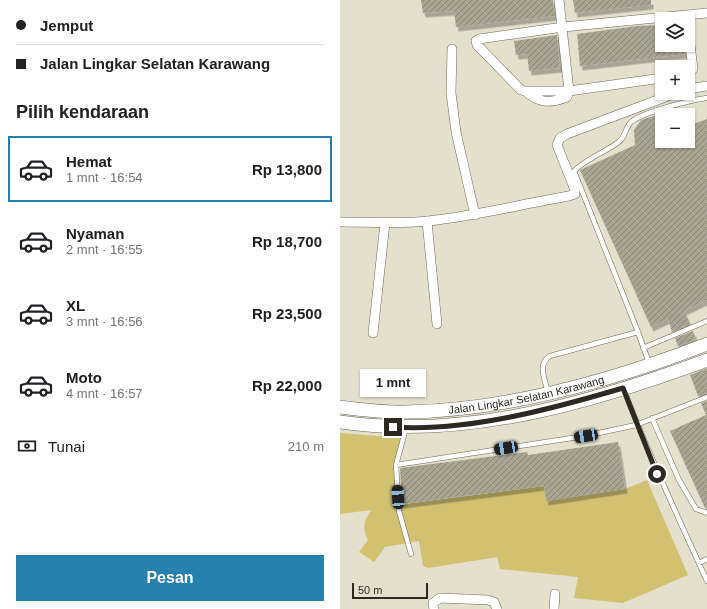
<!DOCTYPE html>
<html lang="id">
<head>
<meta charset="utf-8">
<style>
  body { margin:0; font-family:Arial,sans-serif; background:#f6f6f6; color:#202124; height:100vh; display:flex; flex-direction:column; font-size:15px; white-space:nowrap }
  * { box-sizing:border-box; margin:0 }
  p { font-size:13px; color:#757577 }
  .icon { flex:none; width:22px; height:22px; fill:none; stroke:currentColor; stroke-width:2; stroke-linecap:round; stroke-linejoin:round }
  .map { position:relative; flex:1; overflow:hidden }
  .details { display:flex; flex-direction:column; background:#fff; width:340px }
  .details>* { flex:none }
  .top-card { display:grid; align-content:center; height:88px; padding:0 16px; background:#fff }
  .fabs { position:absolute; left:315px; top:12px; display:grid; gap:8px }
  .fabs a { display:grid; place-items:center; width:40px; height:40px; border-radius:0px; background:#fff; box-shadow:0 1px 3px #0004; font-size:20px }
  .scale { position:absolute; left:12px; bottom:10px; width:76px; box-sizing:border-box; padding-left:4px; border:2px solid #2b2922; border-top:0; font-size:11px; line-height:14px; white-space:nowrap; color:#2b2922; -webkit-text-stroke:3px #e4e0cc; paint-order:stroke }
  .end { position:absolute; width:18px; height:18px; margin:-9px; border:5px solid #2b2922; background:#fff; box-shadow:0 0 0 2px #fff }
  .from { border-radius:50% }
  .bubble { position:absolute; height:28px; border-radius:0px; background:#fff; box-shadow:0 1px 3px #0004; font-size:13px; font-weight:700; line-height:28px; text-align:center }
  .car { position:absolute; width:12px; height:24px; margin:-12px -6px; border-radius:5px; box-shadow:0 0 3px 1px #0007; background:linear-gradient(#222 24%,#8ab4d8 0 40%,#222 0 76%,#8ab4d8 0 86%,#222 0) }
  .top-card b { display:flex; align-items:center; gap:14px; height:38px; font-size:15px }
  .top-card b+b { border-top:1px solid #e0e0e0 }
  .top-card i { width:10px; height:10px; background:#202124 }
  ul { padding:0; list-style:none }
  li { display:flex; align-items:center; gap:12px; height:66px; margin:0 8px 6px; padding:0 8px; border:2px solid transparent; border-radius:0px }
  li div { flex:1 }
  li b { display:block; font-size:15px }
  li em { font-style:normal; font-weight:700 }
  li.current { border-color:#2681af }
  li>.icon { width:36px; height:36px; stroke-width:1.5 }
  h2 { padding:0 16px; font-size:18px; line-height:48px }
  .pay { display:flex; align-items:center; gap:10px; height:44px; padding:0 16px; font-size:15px }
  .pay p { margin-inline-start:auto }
  .action { display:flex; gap:8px; margin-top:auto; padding:8px 16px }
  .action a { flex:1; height:46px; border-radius:0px; background:#2681af; color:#fff; font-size:16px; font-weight:700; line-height:46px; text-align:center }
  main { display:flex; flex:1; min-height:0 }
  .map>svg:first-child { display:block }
  .park { fill:#d1c171 }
  .building { fill:url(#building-hatch); filter:url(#shadow) }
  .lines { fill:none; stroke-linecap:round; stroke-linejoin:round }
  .service-casing { stroke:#6b6756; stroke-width:5.5 }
  .minor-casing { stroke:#6b6756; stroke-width:10 }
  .primary-casing { stroke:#6b6756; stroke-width:14 }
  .service { stroke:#fff; stroke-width:4.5 }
  .minor { stroke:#fff; stroke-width:9 }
  .primary { stroke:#fff; stroke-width:13 }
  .route { stroke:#2b2922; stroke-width:5 }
  .labels { text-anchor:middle; stroke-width:3; stroke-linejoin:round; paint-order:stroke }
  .street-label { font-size:11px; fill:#2b2922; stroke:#e4e0cc }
</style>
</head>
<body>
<main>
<section class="details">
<div class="top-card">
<b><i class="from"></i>Jemput</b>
<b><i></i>Jalan Lingkar Selatan Karawang</b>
</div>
<h2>Pilih kendaraan</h2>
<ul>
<li class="current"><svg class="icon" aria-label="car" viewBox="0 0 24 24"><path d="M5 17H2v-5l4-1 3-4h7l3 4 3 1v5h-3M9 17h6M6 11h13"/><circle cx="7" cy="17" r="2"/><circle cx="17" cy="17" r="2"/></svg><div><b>Hemat</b><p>1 mnt · 16:54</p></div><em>Rp 13,800</em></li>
<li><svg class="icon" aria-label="car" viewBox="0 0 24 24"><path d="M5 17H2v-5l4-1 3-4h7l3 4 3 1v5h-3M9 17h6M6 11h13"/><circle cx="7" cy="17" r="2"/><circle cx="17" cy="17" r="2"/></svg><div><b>Nyaman</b><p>2 mnt · 16:55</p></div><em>Rp 18,700</em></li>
<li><svg class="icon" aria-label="car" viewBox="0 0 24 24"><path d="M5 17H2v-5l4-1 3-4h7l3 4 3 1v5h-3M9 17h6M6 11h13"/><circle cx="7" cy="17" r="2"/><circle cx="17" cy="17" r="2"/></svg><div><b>XL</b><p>3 mnt · 16:56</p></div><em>Rp 23,500</em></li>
<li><svg class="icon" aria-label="car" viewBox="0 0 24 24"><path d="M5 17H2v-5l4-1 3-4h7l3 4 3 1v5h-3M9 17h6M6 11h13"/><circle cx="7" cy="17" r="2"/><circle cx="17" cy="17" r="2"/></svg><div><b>Moto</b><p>4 mnt · 16:57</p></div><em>Rp 22,000</em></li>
</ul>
<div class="pay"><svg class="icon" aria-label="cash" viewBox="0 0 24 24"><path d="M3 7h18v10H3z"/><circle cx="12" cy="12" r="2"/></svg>Tunai<p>210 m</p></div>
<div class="action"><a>Pesan</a></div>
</section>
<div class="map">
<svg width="367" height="609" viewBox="0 0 367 609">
  <defs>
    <pattern id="building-hatch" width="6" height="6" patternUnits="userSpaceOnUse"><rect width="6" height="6" fill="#a8a592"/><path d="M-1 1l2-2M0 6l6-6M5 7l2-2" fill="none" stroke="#898677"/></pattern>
    <filter id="shadow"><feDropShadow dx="2.5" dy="4.5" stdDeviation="0" flood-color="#0004"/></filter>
  </defs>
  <rect width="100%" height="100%" fill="#e4e0cc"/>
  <path class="park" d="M0,433L63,438L56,465L59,505L204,486L206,501L285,489L307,480L348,575L283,603L234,598L238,577L160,569L157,557L88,568L83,566L79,541L45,547L34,562L19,552L28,540C22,528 24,521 31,510L0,514Z"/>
  <path class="building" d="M81,0H213L215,16L116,27L114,11L83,13Z
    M233,0H311V5L235,13Z
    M322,25V45H344L345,54L240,66L237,34L297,26Z
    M217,35L220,68L189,71L187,54L176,55L174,41Z
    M322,115V141H348V126L367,119V300L344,311L350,324L332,332L328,319L311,327L240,170L295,145L294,130L301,120L314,116Z
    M353,331L356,339L338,346L335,338Z
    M367,368V393L358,396L350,375Z
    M367,401V509L365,508L330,431L366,415L361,403Z
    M278,442L285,489L206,501L204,486L62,504L60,468L187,452L188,455Z"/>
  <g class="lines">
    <g class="service-casing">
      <path id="service" d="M303,348L367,321
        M309,363L298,332L234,171C247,158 266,152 280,141C285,136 286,127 291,122C303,112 351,100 367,98
        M284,390C309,456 338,517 367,581
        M208,393C205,379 197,364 210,356L298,332
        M312,418L339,480L356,509L367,513
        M66,428L56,465L59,511L71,554
        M56,465L245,436L296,425L367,397
        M359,563L367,559"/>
    </g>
    <g class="minor-casing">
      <path id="minor" d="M348,29L353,69L348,74
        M112,49L111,93L116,132L135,215
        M322,78L229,91H185L181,90L137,45L136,41L139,39L223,27L367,13
        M348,89L367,86
        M185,91C199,103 209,104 227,97L229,91L219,0
        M87,221L97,324
        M0,222C29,222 59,224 88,221C136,216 182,204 229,196L235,194V190L217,145L220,138L227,134L336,93
        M33,333L45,223
        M94,609L93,603L100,598L148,600L154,602L157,609
        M214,609L215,594"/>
    </g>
    <g class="primary-casing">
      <g id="primary">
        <path id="s1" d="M0,407C22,410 45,413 67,412C167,410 274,380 367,344"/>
        <path d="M0,422C124,440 251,403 367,360"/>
      </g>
    </g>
    <use href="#service" class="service"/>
    <use href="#minor" class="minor"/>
    <use href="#primary" class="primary"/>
  </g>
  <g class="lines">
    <path class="route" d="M53,427C127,432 212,409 283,388L317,474"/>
  </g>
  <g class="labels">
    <g class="street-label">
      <text dy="4" stroke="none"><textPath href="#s1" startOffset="188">Jalan Lingkar Selatan Karawang</textPath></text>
    </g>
  </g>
</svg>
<div class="fabs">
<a><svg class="icon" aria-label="layers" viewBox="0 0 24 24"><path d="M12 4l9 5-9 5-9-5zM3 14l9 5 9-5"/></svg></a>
<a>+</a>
<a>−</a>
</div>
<div class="scale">50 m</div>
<i class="end from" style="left:317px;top:474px"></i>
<i class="end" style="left:53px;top:427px"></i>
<div class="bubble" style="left:20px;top:369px;width:66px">1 mnt</div>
<i class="car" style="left:246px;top:436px;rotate:261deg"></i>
<i class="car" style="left:166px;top:448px;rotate:261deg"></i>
<i class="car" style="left:58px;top:497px;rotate:356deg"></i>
</div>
</main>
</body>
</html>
